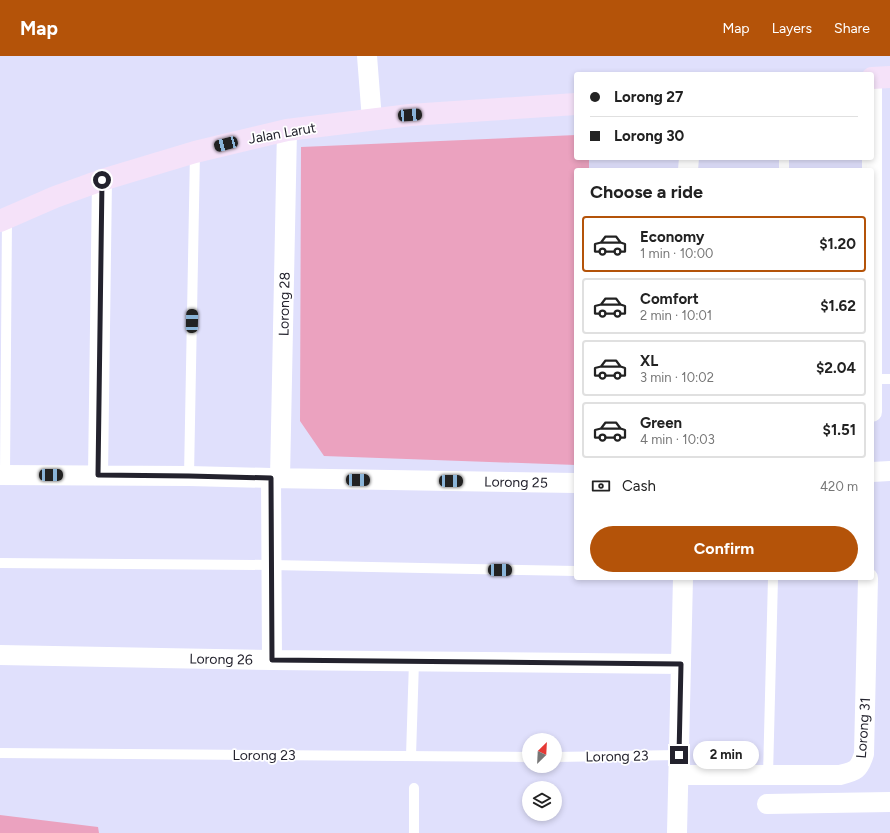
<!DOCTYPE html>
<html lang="en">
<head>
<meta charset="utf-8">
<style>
  body { margin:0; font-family:Figtree,sans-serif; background:#f2f2f2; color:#222; height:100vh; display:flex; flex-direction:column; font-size:15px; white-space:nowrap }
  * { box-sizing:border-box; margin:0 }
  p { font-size:13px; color:#767676 }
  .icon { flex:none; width:22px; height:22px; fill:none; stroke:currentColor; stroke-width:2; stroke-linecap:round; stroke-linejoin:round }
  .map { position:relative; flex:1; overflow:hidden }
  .panel { position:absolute; left:574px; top:112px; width:300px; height:412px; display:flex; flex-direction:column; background:#fff; border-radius:4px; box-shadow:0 2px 6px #0003 }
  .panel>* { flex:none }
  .guide { position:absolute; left:574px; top:16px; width:300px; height:88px; border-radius:4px; box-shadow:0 2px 6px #0003; display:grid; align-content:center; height:88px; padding:0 16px; background:#fff }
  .needle { width:26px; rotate:24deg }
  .tools { position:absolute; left:522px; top:677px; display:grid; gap:8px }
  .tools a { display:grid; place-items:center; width:40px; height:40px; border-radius:50%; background:#fff; box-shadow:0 2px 6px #0003; font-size:20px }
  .end { position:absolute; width:18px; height:18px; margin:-9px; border:5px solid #23222d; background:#fff; box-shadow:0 0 0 2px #fff }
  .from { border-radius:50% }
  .bubble { position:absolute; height:28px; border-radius:14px; background:#fff; box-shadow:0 2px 6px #0003; font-size:13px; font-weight:700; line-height:28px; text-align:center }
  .car { position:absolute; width:12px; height:24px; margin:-12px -6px; border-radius:5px; box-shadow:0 0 3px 1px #0007; background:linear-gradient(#222 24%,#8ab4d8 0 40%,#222 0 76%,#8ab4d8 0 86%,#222 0) }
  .guide b { display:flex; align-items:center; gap:14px; height:38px; font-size:15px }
  .guide b+b { border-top:1px solid #e0e0e0 }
  .guide i { width:10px; height:10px; background:#222 }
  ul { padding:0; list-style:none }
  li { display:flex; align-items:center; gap:12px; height:56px; margin:0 8px 6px; padding:0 8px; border:2px solid #e0e0e0; border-radius:4px }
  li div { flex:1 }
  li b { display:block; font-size:15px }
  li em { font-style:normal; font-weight:700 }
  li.on { border-color:#b45309 }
  li>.icon { width:36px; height:36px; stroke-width:1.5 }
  h2 { padding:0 16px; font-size:18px; line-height:48px }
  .pay { display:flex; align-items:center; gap:10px; height:44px; padding:0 16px; font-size:15px }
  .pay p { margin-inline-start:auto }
  .primary-button { display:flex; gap:8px; margin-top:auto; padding:8px 16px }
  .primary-button a { flex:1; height:46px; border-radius:24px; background:#b45309; color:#fff; font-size:16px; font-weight:700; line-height:46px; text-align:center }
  header { display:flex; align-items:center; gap:24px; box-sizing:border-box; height:56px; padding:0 20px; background:#b45309; color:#fff }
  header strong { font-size:19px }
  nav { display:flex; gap:22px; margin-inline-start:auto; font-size:14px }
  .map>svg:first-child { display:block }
  .green { fill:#eba2bf }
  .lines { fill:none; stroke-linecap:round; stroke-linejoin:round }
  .service { stroke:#fff; stroke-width:10 }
  .minor { stroke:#fff; stroke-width:20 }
  .secondary { stroke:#f5e2f9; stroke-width:22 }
  .route { stroke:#23222d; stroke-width:5 }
  .labels { text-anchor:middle; stroke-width:3.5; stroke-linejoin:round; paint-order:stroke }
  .street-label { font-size:14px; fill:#23222d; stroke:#fff }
</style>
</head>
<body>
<header>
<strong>Map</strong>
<nav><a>Map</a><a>Layers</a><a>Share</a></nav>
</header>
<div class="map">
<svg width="890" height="777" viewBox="0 0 890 777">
  <rect width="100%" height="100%" fill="#e0e0fc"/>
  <path class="green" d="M576,79V102H589V114H576V409L324,400L300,365L301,91Z
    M0,759L98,771L99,777H0Z"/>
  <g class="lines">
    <path class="service" d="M784,114V102
      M872,323H890
      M5,419L7,162
      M189,420L195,96
      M0,507L271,509L576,515
      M0,697L529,701
      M411,700L414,605
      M555,701L679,699
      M768,719L773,522
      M414,732V777"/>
    <path class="minor" d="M367,0L372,64
      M688,114L689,102
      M872,356V22
      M872,416L890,415
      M0,419L189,420L271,422L576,427
      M98,419L102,124
      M271,422L272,604
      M280,422L287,74
      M0,599L272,604L681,608
      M679,719H840C856,715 859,714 864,698L868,522
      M767,748L890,746
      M677,777L683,522"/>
    <path class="secondary" d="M872,22L890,21
      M0,165L55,141L102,124L195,96L287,74L410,59L576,48"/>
  </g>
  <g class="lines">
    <path class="route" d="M102,124L98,419L189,420L271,422L272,604L681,608L679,699"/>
  </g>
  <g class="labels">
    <g class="street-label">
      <text transform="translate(282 77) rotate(-10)" y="5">Jalan Larut</text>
      <text transform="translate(284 248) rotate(-89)" y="5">Lorong 28</text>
      <text transform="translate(516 426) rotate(1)" y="5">Lorong 25</text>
      <text transform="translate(221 603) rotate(1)" y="5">Lorong 26</text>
      <text transform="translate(863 672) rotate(-86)" y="5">Lorong 31</text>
      <text x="264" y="704">Lorong 23</text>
      <text transform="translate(617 700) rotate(-1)" y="5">Lorong 23</text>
    </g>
  </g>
</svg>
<div class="tools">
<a><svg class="needle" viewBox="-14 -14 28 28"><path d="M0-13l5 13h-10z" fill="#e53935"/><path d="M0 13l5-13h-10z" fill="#767676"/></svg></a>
<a><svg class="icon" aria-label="layers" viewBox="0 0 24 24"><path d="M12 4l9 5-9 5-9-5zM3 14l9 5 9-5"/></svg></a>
</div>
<i class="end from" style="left:102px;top:124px"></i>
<i class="end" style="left:679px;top:699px"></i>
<div class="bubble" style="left:693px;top:685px;width:66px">2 min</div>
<i class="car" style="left:410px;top:59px;rotate:86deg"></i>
<i class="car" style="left:226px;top:88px;rotate:255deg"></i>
<i class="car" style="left:192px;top:265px;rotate:1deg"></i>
<i class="car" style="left:51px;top:419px;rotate:90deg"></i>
<i class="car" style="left:358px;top:424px;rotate:91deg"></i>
<i class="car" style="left:451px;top:425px;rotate:91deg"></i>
<i class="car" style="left:500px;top:514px;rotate:91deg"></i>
<div class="guide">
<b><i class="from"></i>Lorong 27</b>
<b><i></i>Lorong 30</b>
</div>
<section class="panel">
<h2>Choose a ride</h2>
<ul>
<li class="on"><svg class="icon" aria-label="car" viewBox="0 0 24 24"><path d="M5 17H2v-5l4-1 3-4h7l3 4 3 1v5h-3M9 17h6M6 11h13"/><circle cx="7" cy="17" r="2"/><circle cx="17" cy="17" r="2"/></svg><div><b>Economy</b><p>1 min · 10:00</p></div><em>$1.20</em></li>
<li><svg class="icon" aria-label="car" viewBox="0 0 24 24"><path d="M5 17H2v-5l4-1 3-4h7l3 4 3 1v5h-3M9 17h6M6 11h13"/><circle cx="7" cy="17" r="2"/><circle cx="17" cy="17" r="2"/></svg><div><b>Comfort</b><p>2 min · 10:01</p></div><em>$1.62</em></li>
<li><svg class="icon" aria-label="car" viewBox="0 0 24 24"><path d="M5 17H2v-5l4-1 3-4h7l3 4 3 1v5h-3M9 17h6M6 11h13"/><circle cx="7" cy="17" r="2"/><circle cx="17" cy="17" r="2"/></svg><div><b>XL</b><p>3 min · 10:02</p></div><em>$2.04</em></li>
<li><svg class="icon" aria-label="car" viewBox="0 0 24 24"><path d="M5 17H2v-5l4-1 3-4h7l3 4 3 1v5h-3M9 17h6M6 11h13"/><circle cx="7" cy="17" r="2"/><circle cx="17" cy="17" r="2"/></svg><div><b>Green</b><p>4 min · 10:03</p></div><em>$1.51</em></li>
</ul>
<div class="pay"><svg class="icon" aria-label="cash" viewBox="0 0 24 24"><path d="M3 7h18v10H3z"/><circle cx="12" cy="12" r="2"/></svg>Cash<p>420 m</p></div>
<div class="primary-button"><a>Confirm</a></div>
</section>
</div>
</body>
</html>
